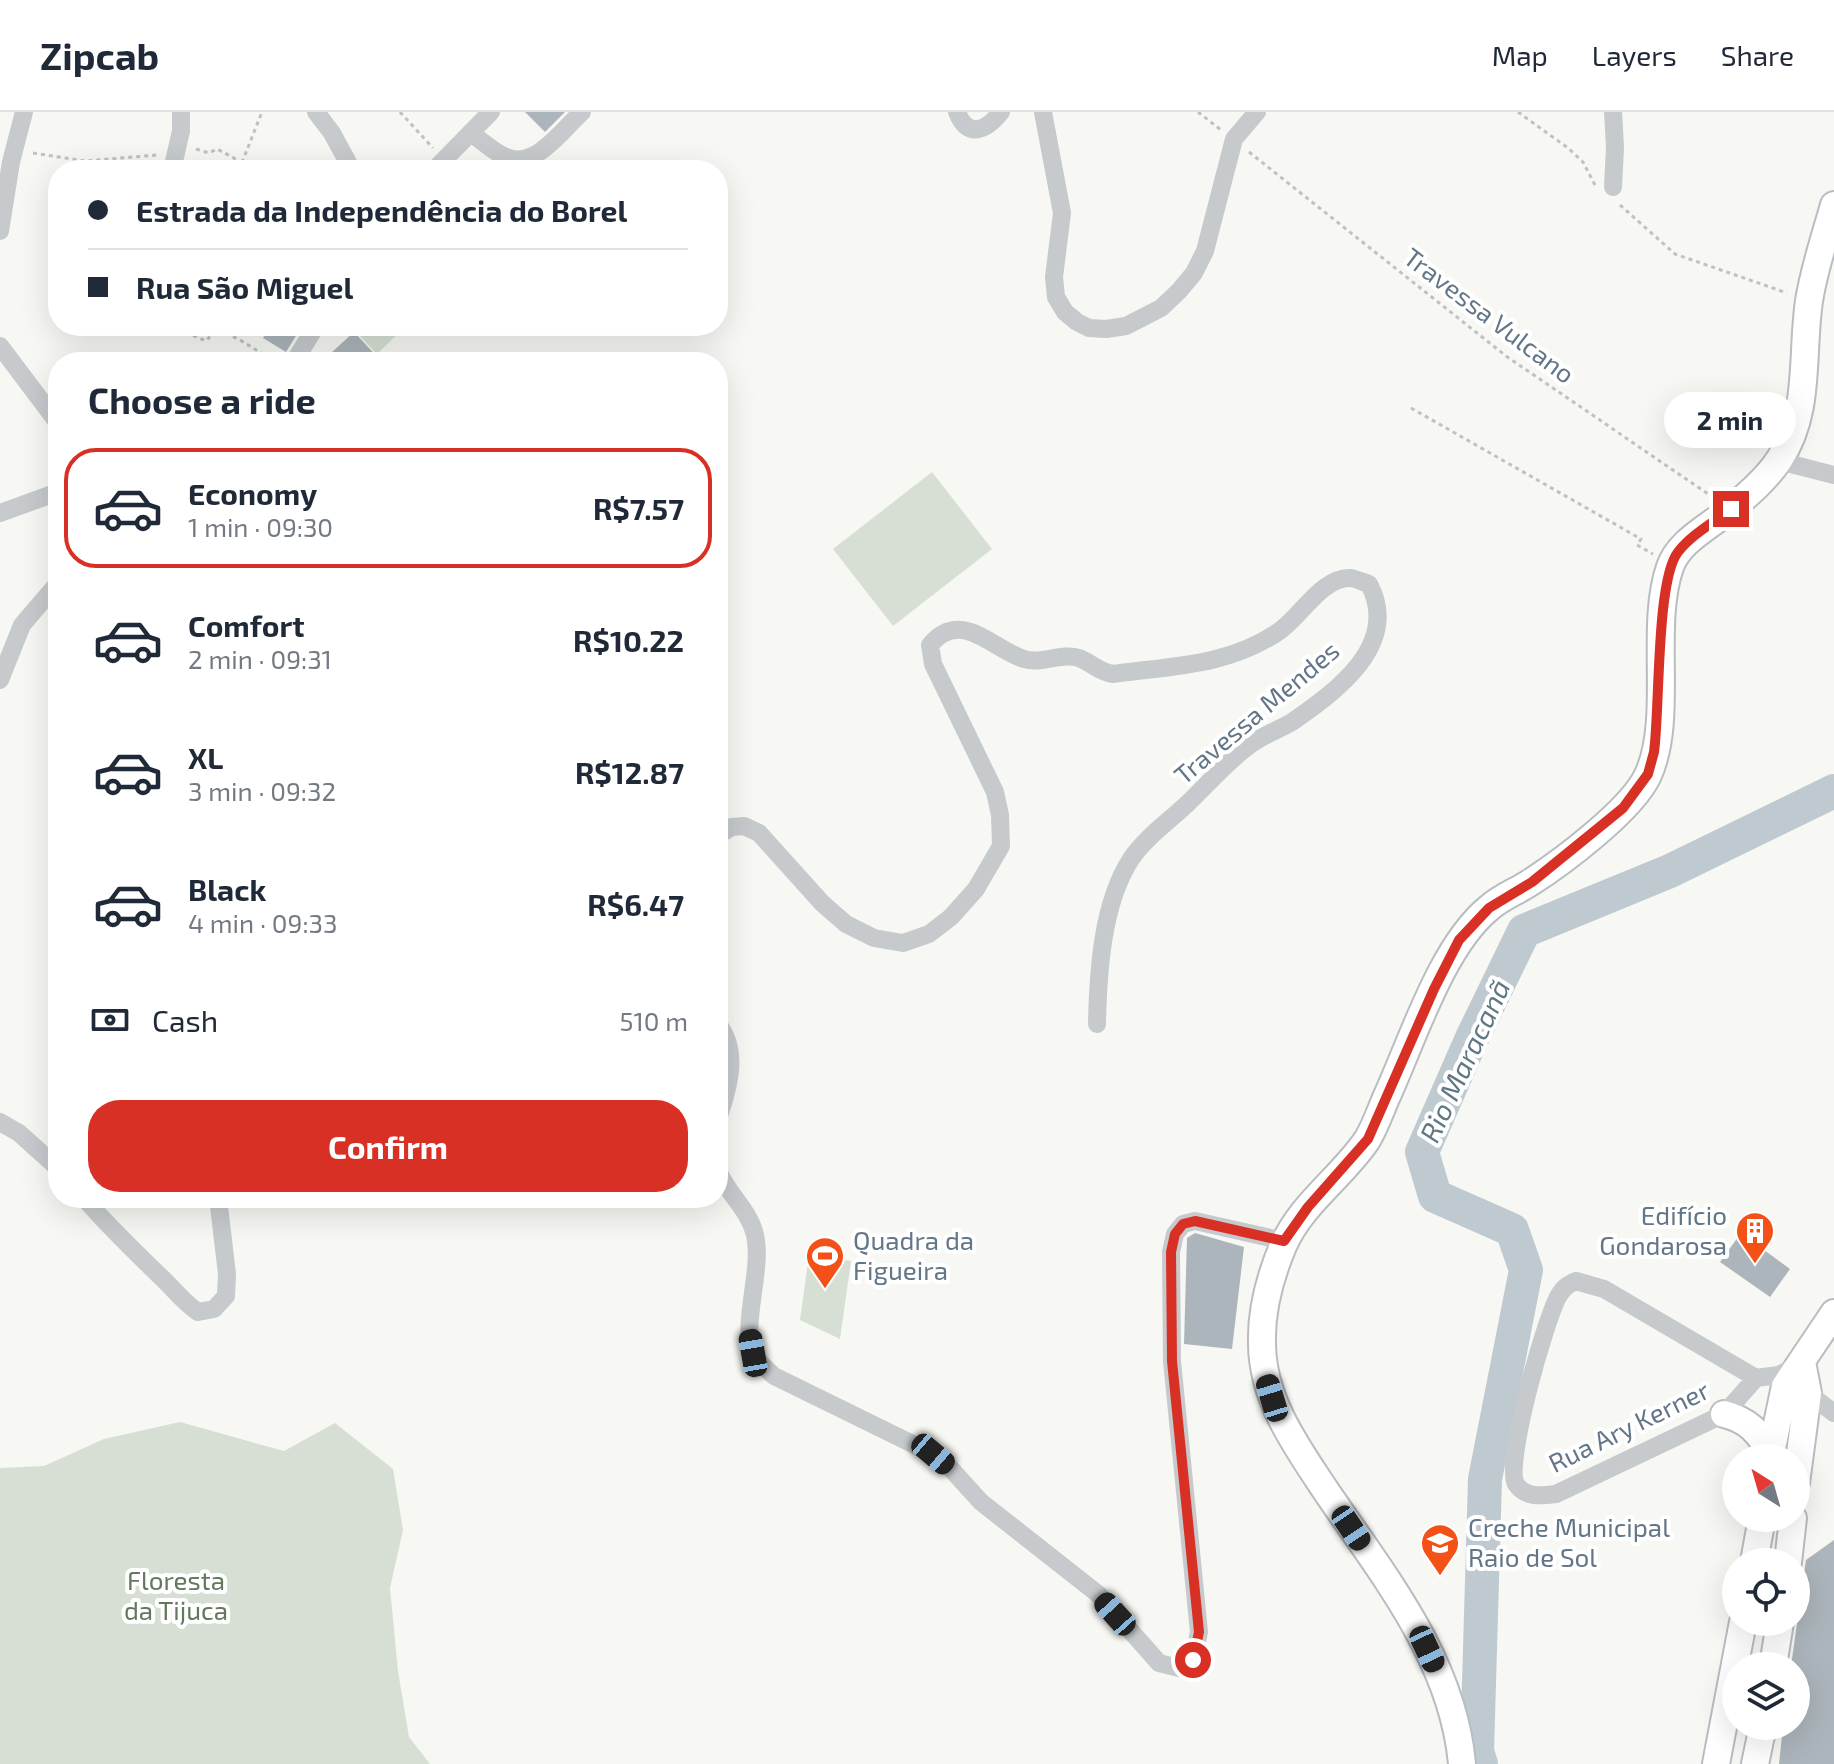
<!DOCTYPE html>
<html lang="en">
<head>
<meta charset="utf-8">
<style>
  body { margin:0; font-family:"Exo 2",sans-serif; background:#f6f6f7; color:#1f2937; height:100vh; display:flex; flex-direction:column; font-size:30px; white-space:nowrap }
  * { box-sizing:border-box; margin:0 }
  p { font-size:26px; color:#747a83 }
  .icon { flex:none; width:44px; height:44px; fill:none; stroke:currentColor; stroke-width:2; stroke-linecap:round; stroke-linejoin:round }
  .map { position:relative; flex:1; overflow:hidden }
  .sheet { position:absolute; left:48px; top:240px; width:680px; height:856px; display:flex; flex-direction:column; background:#fff; border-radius:32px; box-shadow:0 8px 32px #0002 }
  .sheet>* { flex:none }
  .top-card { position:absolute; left:48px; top:48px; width:680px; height:176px; border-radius:32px; box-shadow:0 8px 32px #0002; display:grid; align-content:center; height:176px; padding:0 40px; background:#fff }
  .needle { width:52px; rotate:323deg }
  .fabs { position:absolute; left:1722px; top:1332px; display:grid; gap:16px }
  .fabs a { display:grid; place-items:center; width:88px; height:88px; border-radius:50%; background:#fff; box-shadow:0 8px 32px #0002; font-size:40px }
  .end { position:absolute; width:36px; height:36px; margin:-18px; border:10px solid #d93025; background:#fff; box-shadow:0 0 0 4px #fff }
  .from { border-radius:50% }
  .bubble { position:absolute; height:56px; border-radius:28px; background:#fff; box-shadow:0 8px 32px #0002; font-size:26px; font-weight:700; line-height:56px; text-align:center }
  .car { position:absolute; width:24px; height:48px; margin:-24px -12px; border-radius:10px; box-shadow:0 0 6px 2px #0007; background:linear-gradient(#222 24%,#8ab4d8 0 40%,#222 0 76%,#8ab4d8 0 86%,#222 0) }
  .top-card b { display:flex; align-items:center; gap:28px; height:76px; font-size:30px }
  .top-card b+b { border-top:2px solid #e0e1e3 }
  .top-card i { width:20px; height:20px; background:#1f2937 }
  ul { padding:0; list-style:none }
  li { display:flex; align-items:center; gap:24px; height:120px; margin:0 16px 12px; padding:0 24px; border:4px solid transparent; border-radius:32px }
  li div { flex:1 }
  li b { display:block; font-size:30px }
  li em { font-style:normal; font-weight:700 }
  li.active { border-color:#d93025 }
  li>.icon { width:72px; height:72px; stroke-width:1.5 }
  h2 { padding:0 40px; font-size:36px; line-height:96px }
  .pay { display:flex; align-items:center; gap:20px; height:88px; padding:0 40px; font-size:30px }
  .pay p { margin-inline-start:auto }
  .cta { display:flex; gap:16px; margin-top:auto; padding:16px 40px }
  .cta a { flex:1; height:92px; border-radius:32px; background:#d93025; color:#fff; font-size:32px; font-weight:700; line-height:92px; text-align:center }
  header { display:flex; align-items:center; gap:48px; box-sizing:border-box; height:112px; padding:0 40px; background:#fff; border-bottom:2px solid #e0e1e3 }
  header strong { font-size:38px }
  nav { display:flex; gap:44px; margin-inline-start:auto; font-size:28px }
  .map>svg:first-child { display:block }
  .green { fill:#d7dfd4 }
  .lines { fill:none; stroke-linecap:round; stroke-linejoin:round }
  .river { stroke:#bfcad0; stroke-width:34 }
  .building { fill:#acb5bb }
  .secondary-casing { stroke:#b8bdc2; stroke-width:30 }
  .path { stroke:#bfc2c4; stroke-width:3; stroke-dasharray:4 4; stroke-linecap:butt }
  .street { stroke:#c6cacd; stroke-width:18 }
  .secondary { stroke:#fff; stroke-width:26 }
  .route { stroke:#d93025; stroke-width:10 }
  .labels { text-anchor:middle; stroke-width:8; stroke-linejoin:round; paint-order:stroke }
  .street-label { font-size:26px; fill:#637687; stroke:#fff }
  .poi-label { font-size:26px; fill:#637687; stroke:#fff; text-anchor:start }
  .park-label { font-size:26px; fill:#63785e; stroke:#fff }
  .water-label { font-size:28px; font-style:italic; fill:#5f7883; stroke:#fff }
</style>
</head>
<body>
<header>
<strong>Zipcab</strong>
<nav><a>Map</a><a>Layers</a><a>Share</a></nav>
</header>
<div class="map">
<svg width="1834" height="1652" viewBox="0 0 1834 1652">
  <rect width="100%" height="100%" fill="#f7f7f3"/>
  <path class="green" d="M351,214H406L377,242Z
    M932,360L992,437L893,514L833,437Z
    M809,1143L851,1149L840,1227L800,1208Z
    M180,1310L284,1339L335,1311L393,1357L403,1418L390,1476L398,1559L409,1625L430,1652H0V1356L44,1354L104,1327Z"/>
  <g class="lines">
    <path class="river" d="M1481,1652L1477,1639L1485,1367L1526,1158L1512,1118L1435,1084L1422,1040L1472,926L1524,819L1670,759L1834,679"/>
  </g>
  <path class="building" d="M525,0H565L545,20Z
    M271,214H302L286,240L263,226Z
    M354,220L382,250H321Z
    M1195,1121L1244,1135L1232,1237L1184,1232L1187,1126Z
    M1741,1121L1790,1157L1770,1185L1720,1150Z
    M1834,1428V1652H1779L1783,1614H1796V1554H1791L1806,1448Z"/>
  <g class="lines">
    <g class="secondary-casing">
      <path id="secondary" d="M1724,1302C1748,1308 1759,1320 1771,1342
        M1770,1346L1785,1274L1834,1201
        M1796,1371L1808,1281L1802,1250
        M1754,1450L1762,1406
        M1788,1450L1793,1406
        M1773,1554L1780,1510
        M1462,1652C1453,1548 1383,1463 1326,1379C1296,1334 1262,1287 1262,1231C1261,1198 1270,1165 1283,1134C1301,1092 1342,1065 1367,1028C1375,1015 1380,1000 1386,986C1412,930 1441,835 1489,796C1500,786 1515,780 1528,772C1561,751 1632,698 1648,663C1674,606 1649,515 1670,455C1678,432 1702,419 1720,405C1740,390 1765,369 1779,348C1811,301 1801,243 1809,189C1814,157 1825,125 1834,93
        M1716,1652L1743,1510
        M1755,1652L1763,1614"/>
    </g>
    <path class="path" d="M400,0L433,36
      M1198,0L1221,18
      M1518,0L1568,36L1583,50L1595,73
      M196,37L209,41L217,37L234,46L240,55
      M1249,40L1506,244L1711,384
      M33,41L85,49L157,43
      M239,58L262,0
      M1620,93L1675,142L1787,181
      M171,214L206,229L217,217L240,228L276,250
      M1411,296L1641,427L1637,433L1653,442"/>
    <path class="street" d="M316,0L332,21L352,58
      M957,0C968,27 986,19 1001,0
      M1043,0L1062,101L1054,165L1056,185L1065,200L1077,210L1089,216L1106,217L1126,214L1161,196L1179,179L1194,161L1205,139L1234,27L1257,0
      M1613,0L1615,35L1613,75
      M470,21C482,28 493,40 506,45C535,58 562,18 582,0
      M172,58L181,19V0
      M434,58L491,0
      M0,119L11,50L24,0
      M0,234L58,311
      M294,250L316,214
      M1779,349L1834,363
      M0,401L58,380
      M0,568L22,513L58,471
      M718,723L732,715L744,714L759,721L822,791L846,812L874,826L903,831L929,822L951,805L976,777L1001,734L1000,703L995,680L933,552L930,533C961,496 992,537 1024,547C1042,553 1061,540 1079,546C1092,551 1099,560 1113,562C1170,554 1228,554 1278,520C1300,506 1322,464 1351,466C1356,467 1363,470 1369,472C1401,532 1337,579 1292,610C1280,617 1266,622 1254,630C1230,646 1209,671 1187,692C1169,709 1145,726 1131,747C1102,791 1098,861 1097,912
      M718,912C740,940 728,977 718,1007
      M0,1010L19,1021L58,1056
      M718,1058C727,1082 749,1097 755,1123C763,1157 741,1213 753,1241C757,1250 767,1257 774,1264L933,1342L951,1357L981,1390L1098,1482L1159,1551L1183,1557L1193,1548L1199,1520L1172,1249L1171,1140L1175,1122L1183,1112L1195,1109L1284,1129
      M84,1086C108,1114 134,1139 161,1165C174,1177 183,1190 198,1200L214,1197L226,1184L227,1162L218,1086
      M1756,1266L1724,1302L1556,1382C1542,1384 1525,1386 1516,1372C1504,1352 1545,1209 1558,1185C1563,1176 1567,1173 1576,1169L1604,1177L1756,1266L1779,1263L1796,1254
      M1808,1281L1834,1301"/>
    <use href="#secondary" class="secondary"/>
  </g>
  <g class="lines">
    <path class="route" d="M1193,1548L1199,1520L1172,1249L1171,1140L1175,1122L1183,1112L1195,1109L1284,1129L1308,1095L1368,1027L1434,877L1459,828L1489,796L1532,770L1623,696L1648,662L1654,640C1660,597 1656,468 1678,440C1691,423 1714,410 1731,397"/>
  </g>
  <defs>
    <g id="building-pin" transform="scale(2)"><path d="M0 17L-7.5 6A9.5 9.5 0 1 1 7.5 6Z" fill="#f35117" stroke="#fff"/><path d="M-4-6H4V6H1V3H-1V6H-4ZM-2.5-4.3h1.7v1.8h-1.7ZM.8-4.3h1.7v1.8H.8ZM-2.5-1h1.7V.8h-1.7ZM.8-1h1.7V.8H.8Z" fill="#fff"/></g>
    <g id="stadium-pin" transform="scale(2)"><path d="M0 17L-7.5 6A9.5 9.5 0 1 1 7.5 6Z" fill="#f35117" stroke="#fff"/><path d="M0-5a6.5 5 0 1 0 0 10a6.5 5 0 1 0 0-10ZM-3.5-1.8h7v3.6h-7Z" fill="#fff"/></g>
    <g id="school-pin" transform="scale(2)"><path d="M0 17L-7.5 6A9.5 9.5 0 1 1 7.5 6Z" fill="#f35117" stroke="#fff"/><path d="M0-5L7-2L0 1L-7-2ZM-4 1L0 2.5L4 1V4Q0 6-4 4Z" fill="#fff"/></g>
  </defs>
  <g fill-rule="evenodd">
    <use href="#building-pin" x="1755" y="1119"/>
    <use href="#stadium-pin" x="825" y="1144"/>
    <use href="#school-pin" x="1440" y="1431"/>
  </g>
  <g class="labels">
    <g class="street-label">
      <text transform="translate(1489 204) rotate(37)" y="9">Travessa Vulcano</text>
      <text transform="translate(1257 601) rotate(-40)" y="9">Travessa Mendes</text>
      <text transform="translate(1629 1315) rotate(-26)" y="9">Rua Ary Kerner</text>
    </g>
    <g class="poi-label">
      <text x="1727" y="1113" text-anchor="end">Edifício<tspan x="1727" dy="30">Gondarosa</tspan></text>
      <text x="853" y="1138">Quadra da<tspan x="853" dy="30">Figueira</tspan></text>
      <text x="1468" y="1425">Creche Municipal<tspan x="1468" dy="30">Raio de Sol</tspan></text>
    </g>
    <g class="park-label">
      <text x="176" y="1478">Floresta<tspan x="176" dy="30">da Tijuca</tspan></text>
    </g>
    <g class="water-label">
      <text transform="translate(1465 949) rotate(-65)" y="10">Rio Maracanã</text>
    </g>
  </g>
</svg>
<div class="fabs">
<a><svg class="needle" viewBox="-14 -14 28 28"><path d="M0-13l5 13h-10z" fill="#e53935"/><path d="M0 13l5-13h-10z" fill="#747a83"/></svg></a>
<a><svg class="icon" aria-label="locate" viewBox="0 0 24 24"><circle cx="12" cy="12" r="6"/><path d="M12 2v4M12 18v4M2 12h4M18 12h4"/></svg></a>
<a><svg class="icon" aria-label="layers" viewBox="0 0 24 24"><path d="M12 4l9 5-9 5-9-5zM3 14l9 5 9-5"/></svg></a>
</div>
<i class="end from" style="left:1193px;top:1548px"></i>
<i class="end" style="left:1731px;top:397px"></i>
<div class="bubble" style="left:1664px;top:280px;width:132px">2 min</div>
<i class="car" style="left:753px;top:1241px;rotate:350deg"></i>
<i class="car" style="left:1272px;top:1286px;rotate:343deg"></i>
<i class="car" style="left:933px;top:1342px;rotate:130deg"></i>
<i class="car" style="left:1351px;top:1416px;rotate:146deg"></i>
<i class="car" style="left:1115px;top:1502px;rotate:318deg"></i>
<i class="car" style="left:1427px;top:1537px;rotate:155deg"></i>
<div class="top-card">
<b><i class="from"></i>Estrada da Independência do Borel</b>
<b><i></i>Rua São Miguel</b>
</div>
<section class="sheet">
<h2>Choose a ride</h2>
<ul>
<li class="active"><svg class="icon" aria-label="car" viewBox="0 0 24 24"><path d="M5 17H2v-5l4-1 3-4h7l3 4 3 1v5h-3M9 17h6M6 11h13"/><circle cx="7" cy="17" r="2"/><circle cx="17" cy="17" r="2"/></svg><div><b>Economy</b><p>1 min · 09:30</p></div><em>R$7.57</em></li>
<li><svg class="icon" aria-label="car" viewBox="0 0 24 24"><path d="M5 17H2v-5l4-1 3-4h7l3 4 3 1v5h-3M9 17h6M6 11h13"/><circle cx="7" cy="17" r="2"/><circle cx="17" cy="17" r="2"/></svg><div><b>Comfort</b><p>2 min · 09:31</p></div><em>R$10.22</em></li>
<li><svg class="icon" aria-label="car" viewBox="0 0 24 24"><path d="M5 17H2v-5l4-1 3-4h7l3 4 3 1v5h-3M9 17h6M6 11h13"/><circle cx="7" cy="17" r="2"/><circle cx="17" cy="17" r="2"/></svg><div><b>XL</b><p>3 min · 09:32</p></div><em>R$12.87</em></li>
<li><svg class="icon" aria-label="car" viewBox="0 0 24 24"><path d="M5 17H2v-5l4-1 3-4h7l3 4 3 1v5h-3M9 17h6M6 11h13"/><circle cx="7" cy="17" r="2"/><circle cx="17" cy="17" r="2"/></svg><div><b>Black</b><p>4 min · 09:33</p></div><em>R$6.47</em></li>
</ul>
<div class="pay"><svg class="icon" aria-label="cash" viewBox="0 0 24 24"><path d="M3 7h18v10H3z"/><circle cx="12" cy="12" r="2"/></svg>Cash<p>510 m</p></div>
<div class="cta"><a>Confirm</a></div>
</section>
</div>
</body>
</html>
